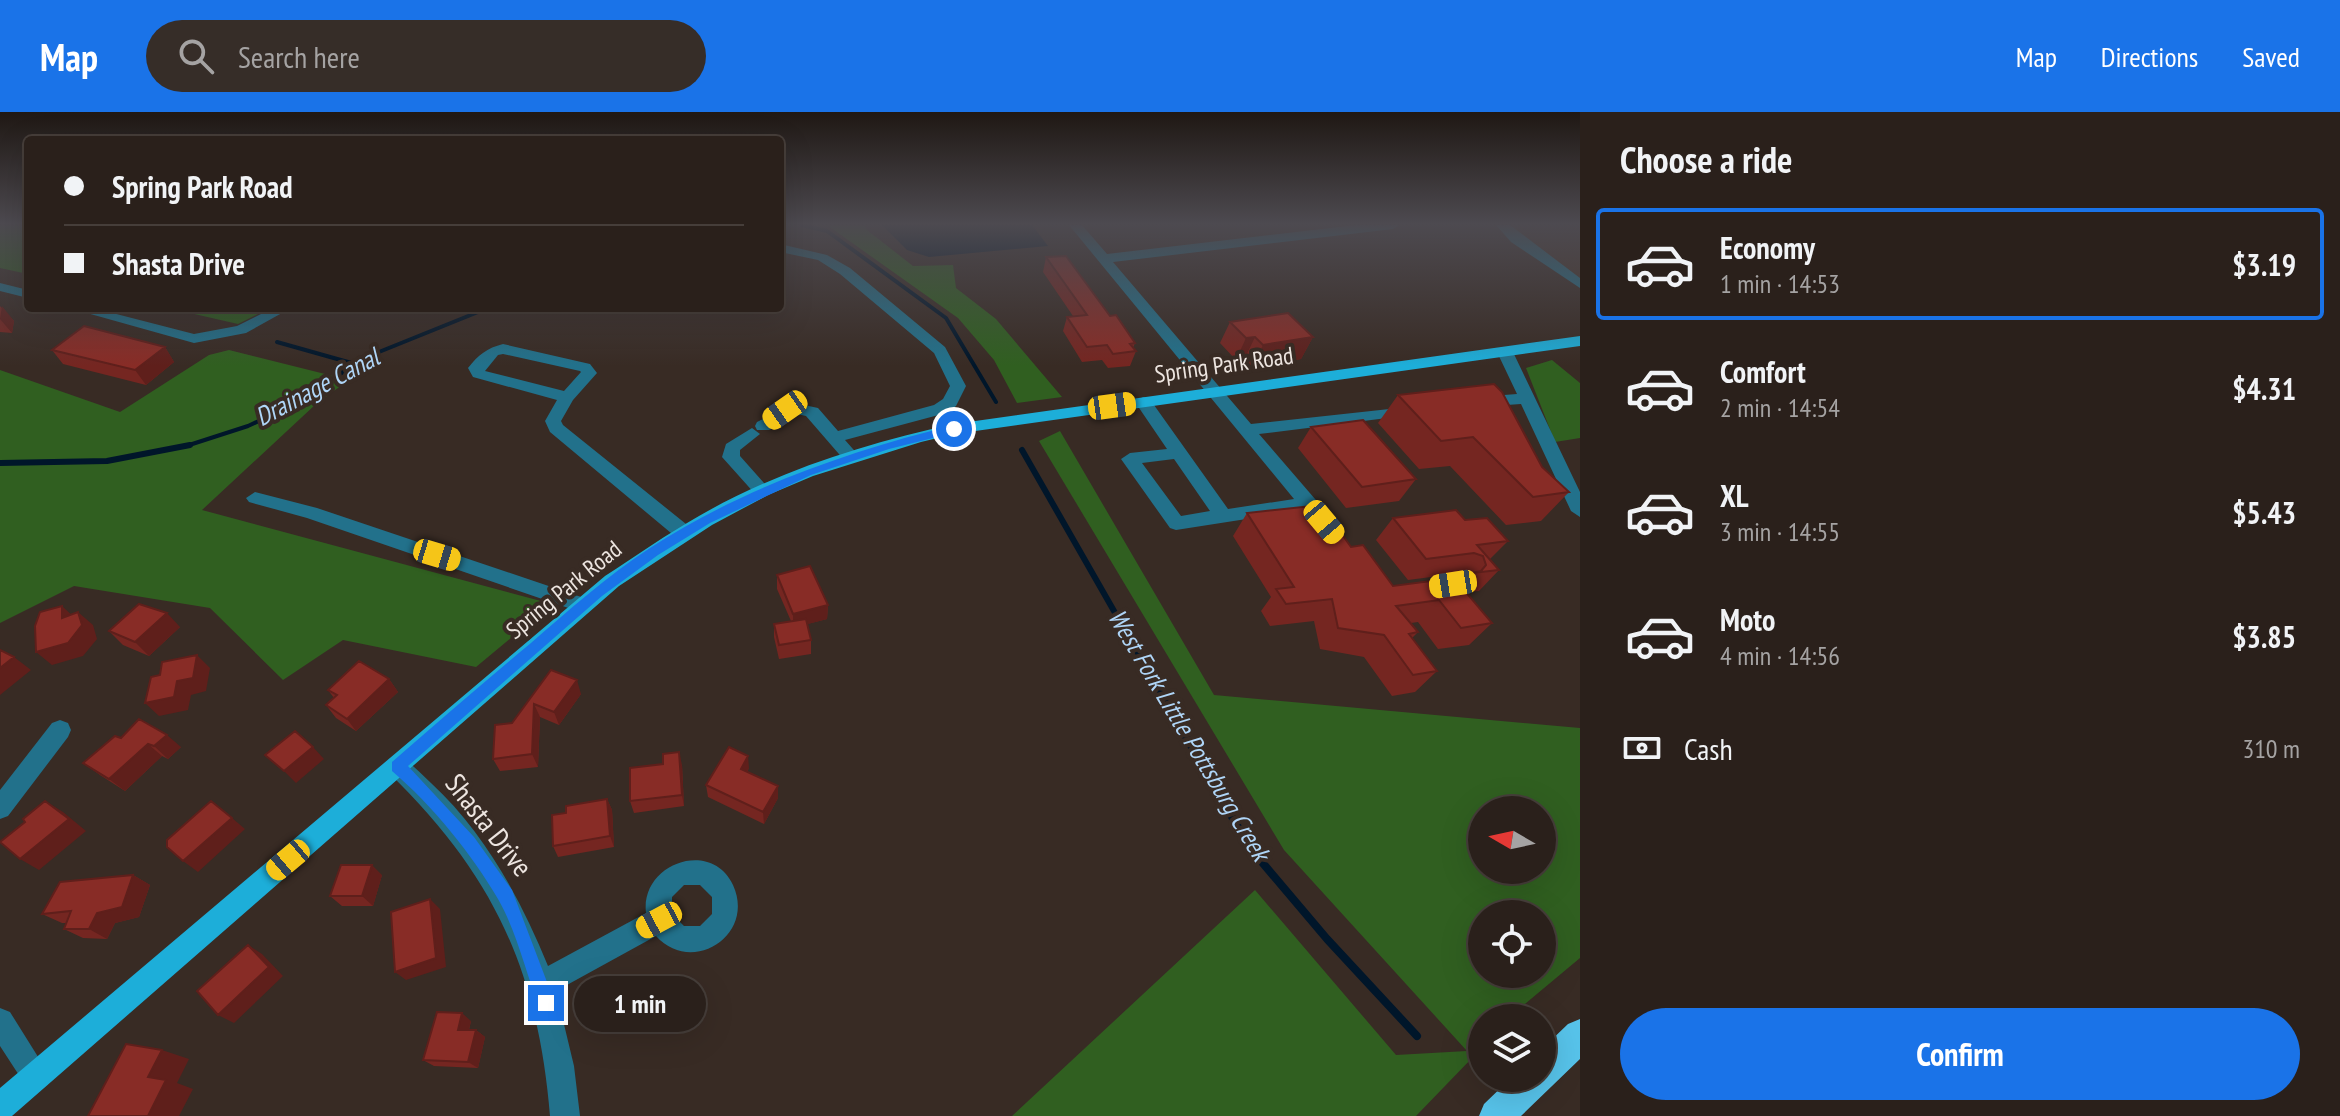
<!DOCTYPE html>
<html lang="en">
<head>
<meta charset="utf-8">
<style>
  body { margin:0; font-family:"PT Sans Narrow",sans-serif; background:#362d28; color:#f1f3f6; height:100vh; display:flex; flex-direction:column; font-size:30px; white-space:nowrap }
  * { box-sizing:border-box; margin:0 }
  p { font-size:26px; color:#a5a3a3 }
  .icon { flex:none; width:44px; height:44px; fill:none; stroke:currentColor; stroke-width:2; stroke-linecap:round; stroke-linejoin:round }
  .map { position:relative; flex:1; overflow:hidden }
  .sheet { display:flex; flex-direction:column; background:#2a201b; width:760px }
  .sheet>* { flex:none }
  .top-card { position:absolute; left:24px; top:24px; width:760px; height:176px; border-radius:8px; box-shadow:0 8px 32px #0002,0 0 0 2px #463e3a; display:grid; align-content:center; height:176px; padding:0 40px; background:#2a201b }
  .needle { width:52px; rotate:279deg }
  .controls { position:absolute; left:1468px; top:684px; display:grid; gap:16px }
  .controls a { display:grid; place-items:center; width:88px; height:88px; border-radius:50%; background:#2a201b; box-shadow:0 8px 32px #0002,0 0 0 2px #463e3a; font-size:40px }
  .end { position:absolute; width:36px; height:36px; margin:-18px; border:10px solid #1a73e8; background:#fff; box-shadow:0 0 0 4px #fff }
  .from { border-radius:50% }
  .bubble { position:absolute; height:56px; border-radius:28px; background:#2a201b; box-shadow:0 8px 32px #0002,0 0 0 2px #463e3a; font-size:26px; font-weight:700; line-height:56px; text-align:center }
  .car { position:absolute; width:24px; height:48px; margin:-24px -12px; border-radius:10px; box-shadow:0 0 6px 2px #0007; background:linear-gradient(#f5c518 24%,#345 0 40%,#f5c518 0 76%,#345 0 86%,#f5c518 0) }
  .top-card b { display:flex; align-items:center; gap:28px; height:76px; font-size:30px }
  .top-card b+b { border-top:2px solid #463e3a }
  .top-card i { width:20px; height:20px; background:#f1f3f6 }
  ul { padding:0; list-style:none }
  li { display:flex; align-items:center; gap:24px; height:112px; margin:0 16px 12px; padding:0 24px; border:4px solid transparent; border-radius:8px }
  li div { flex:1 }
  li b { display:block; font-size:30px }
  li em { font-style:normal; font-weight:700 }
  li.active { border-color:#1a73e8 }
  li>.icon { width:72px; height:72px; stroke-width:1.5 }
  h2 { padding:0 40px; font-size:36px; line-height:96px }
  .pay { display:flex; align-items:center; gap:20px; height:88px; padding:0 40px; font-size:30px }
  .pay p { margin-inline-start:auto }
  .button { display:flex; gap:16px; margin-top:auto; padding:16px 40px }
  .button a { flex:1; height:92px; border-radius:48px; background:#1a73e8; color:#fff; font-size:32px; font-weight:700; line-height:92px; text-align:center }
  header { display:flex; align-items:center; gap:48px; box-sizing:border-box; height:112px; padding:0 40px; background:#1a73e8; color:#fff }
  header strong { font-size:38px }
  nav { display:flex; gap:44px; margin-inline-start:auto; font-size:28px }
  .search { width:560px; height:72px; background:#362d28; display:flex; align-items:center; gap:20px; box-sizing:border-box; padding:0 28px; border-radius:44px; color:#a5a3a3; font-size:30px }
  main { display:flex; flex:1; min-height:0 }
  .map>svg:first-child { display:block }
  .built { fill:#443126 }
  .green { fill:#305f20; fill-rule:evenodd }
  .water { fill:#00162a }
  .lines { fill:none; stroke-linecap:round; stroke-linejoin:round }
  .stream-far2 { stroke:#00162a; stroke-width:4 }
  .stream-far1 { stroke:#00162a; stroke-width:6 }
  .stream { stroke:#00162a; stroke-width:8 }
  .minor { fill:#22718b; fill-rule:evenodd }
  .major { fill:#1daed9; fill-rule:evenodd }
  .highway { fill:#57c3ea; fill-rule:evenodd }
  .wall { fill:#752621 }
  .shaded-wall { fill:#5f1f1b }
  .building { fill:#882c26; stroke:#5f1f1b; stroke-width:2 }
  .route { fill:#1a73e8 }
  .labels { text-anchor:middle; stroke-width:8; stroke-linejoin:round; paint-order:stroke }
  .street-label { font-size:24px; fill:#ede5e0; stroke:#382b24 }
  .water-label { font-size:26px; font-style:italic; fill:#afd5f7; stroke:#382b24 }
  .near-street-label { font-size:28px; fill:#ede5e0; stroke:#382b24 }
</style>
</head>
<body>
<header>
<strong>Map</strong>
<div class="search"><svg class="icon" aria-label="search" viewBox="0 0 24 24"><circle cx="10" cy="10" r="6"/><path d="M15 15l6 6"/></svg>Search here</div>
<nav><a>Map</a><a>Directions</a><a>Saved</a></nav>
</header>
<main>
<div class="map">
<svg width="1580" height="1004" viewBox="0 0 1580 1004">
  <rect width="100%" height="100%" fill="#382b24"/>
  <path class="built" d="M1510,113H1580V169Z"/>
  <path class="green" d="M0,113H28V162L0,156Z
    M827,113H865L867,118L913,154L953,153L956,176L996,207L1062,285L1017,291L994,248L958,206Z
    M168,196H270L238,212Z
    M229,238L349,268L316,292L202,398L552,492L476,555L343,528L283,568L210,496L74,474L0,511V258L120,300L209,243Z
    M1552,248L1580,271V326L1555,330L1526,256Z
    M1060,319L1214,583L1580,616V846L1508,906H1482V928L1468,939L1473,945L1416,1004H1012L1255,778L1396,943L1467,939L1284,738L1039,329ZM1482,698H1542V758H1482ZM1482,802H1542V862H1482Z"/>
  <path class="water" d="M882,113H1032L1048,134L929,145L907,138Z"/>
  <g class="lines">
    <path class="stream-far2" d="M802,113L827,119L946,206L996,290
      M277,230L355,252
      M183,335L248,314L280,299L369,244L488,196"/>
    <path class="stream-far1" d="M1022,338L1186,625
      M0,351L107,349L190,333"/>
    <path class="stream" d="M1185,623L1250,736L1327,827L1417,924"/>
    <path class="minor" d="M1069,113H1082L1107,142L1356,113H1399L1393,117L1113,150L1251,312L1417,294L1419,298L1411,303L1259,322L1334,409L1336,414L1334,419H1320L1303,398L1176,418L1170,416L1121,347L1130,341L1167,337L1135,290L1143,285L1149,286L1228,397L1294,387ZM1174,347L1210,399L1181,404L1142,351Z
      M1496,113H1510L1580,166V176L1511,130Z
      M780,132L827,143L850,156L945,235L966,274L956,294L946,301L845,328L860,345L851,351L845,349L806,304L797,302L769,318H757L755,314L757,310L795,291L818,296L838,319L934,293L943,287L950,274L934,241L840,162L818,148L780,140Z
      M0,171L28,178V186L0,179Z
      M69,196H93L194,222L237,214L273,196H291L246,221L194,231Z
      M503,232L590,252L597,261L573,288L561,309L563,313L691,416L693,421L691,426H677L550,320L545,309L557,288L473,265L468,256C478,243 487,236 503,232ZM503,242L580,259L581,260L564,279L485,259L498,243Z
      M1505,235L1513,240L1580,380V405L1571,399L1521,292L1478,295L1470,290L1478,285L1517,282L1497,240Z
      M752,316L760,322L740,338V344L771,379L762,385L756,383L722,345L726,332Z
      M255,380L317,396L590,488L593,493L590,498L583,501L307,406L249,390L246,386Z
      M60,608L68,611L71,618L68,625L8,704L0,707V678L52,611Z
      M397,644C410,649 420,661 431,671C485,721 520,786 548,854L646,801C640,752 711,726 733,773C756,823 692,864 656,824L556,879L574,954L580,1004H550C538,859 494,763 389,661L386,654L389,647ZM684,773H700L712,785V802L700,814H684L672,802V785Z
      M0,896L10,900L50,964L46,974L36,978L26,974L0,934Z"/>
    <path class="major" d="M1580,224V234L954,322L921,330L813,364L768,383L712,413L619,474L12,1004H0V976L605,464C636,444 667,422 699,404C777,359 867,331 954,312Z"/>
    <path class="highway" d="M1580,907V947L1521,1004H1479L1484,992L1511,966H1542V937L1568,912Z"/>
  </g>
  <path class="wall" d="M1046,145L1110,204L1135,231L1133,236L1136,239L1130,254L1108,256L1102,248L1082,250L1063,219L1067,205L1073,204L1043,160Z
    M0,194L14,209L12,221L0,220Z
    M1230,210L1313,225L1301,247L1252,255L1245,246L1236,248L1220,231Z
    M165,235L174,250L146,273L63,252L52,238Z
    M1398,283L1542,355L1569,380L1541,409L1506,413L1450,354L1419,357L1378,311Z
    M1311,315L1416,367L1399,389L1346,396L1298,336Z
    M1247,401L1351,435L1393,474L1461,473L1464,470L1463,465L1454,462L1408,468L1376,428L1393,406L1465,408L1508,429L1490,447L1499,458L1479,479L1466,480L1492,511L1469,533L1438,537L1418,510L1411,511L1418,520L1412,526L1437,559L1415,580L1392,584L1364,545L1320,537L1314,509L1270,514L1261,499L1271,485L1233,424Z
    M777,463L828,493L827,507L807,512L811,528V542L779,547L774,525V512L791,509L777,477Z
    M180,515L149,544L123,533L109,519Z
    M551,558L581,582L559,613L540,605L538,655L500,659L493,647L512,611Z
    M389,567L398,580L356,619L336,606L326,593L334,586L328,578Z
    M121,626L181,635L168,647L162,644L125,679L100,663L83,651Z
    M682,653L684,694L634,701L630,689Z
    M749,656L747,660L778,674V686L764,712L708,685L706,673Z
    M607,687L612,698L614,735L558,745L553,734L566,701Z
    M133,763L150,773L139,805L115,811L107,827L83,826L64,817L66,811H62L42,802Z
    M382,763L373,794H342L330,784Z
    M471,909L469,918H476L485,925L478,956L434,954L423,948Z"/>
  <path class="shaded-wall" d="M2,194L14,209L12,221L0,207Z
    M1255,225L1245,246L1236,248L1246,226Z
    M1313,225L1301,247L1252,255L1263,233Z
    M165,235L174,250L146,273L135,258Z
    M828,493L827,507L793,516V502Z
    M62,494L77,508L78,500L93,513L97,527L83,544L52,553L36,540L62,506Z
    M167,501L180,515L149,544L135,530Z
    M197,543L210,556L206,579L191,583L188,598L159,604L145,591L177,569Z
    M14,545L31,558L0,583V556Z
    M389,567L398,580L356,619L347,607Z
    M577,568L581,582L559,613L554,600Z
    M534,592L540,605L538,655L532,642Z
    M167,623L181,635L168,647L154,634Z
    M148,632L162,644L125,679L109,667Z
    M313,635L324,647L296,671L284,659Z
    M679,640L682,653L684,694L682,683Z
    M748,644L749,656L742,669L741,657Z
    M778,674V686L764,712L763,700Z
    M607,687L612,698L614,735L610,724Z
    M45,689L63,700L86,719L39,758L20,747Z
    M232,706L245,717L198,760L183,749Z
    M372,753L382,763L373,794L362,784Z
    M133,763L150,773L139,805L115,811L107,827L89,817L97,801Z
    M430,787L440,797L446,855L406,868L395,860Z
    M248,833L262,842L283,864L234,911L218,903Z
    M462,901L471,909L467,925L458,918Z
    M476,918L485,925L478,956L468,950Z
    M162,938L189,947L177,971L193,977L179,1004H148V965Z"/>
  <path class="building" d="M1066,144L1110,204L1116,203L1135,231L1130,232L1136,239L1113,242L1107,233L1087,235L1067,205L1087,203L1046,145Z
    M1288,201L1313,225L1263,233L1255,225L1246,226L1230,210Z
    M84,214L165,235L135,258L52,238Z
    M1494,272L1502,280L1542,355L1569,380L1533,385L1473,325L1441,329L1398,283Z
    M1363,308L1416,367L1362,375L1311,315Z
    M1321,393L1351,435L1363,433L1393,474L1454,466L1492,511L1461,516L1439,488L1396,494L1418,520L1409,522L1437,559L1413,563L1384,523L1338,516L1332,487L1286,492L1276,477L1294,475L1247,401Z
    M1456,398L1465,408L1487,406L1508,429L1477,433L1499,458L1472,461L1481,459L1486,453L1483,444L1474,441L1426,447L1393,406Z
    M810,454L828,493L793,502L777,463Z
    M139,492L167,501L135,530L109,519Z
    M62,494V506L78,500L82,513L68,531L36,540L35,514L40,500Z
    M806,507L811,528L779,533L774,512Z
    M0,538L14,545L0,556Z
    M197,543L193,566L177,569L174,585L145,591L151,565L160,563L162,550Z
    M359,549L389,567L347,607L326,593L337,583L328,578Z
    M551,558L577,568L554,600L534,592L532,642L493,647L495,613L512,611Z
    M139,607L167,623L154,634L148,632L109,667L83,651L115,624L121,626Z
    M295,619L313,635L284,659L265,643Z
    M729,635L748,644L741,657L778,674L763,700L706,673Z
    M679,640L682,683L630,689V656L663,652V642Z
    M607,687L610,724L553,734L552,703L566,701V694Z
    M45,689L69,707L20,747L0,730L25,710L23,707Z
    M211,689L232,706L183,749L167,735V728Z
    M341,753H372L362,784H330Z
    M133,763L122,795L97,801L89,817H64L71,799L42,802L60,770Z
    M430,787L436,846L395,860L391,800Z
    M248,833L269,855L218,903L197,879Z
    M437,900L462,901L458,918H476L468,950L423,948Z
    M126,932L162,938L148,965L166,968L148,1004H88Z"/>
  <linearGradient id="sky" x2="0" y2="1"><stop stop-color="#1f1814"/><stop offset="0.44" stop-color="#4d4a50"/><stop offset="1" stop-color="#4d4a50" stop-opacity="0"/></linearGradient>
  <rect width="1580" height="254" fill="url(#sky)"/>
  <path class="route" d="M954,313L959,317L957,320L889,337L811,363L710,411L658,443L602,484L408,654L474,725L512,778L555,891L553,897L546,899L540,897C526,862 517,820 498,787C471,741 433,694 392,659V650C438,610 484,570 531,531C569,498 607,464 650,436C743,376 846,340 954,313Z"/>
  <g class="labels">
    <g class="street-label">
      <text transform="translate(1224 253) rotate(-8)" y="8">Spring Park Road</text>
      <text transform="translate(564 478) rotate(-39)" y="8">Spring Park Road</text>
    </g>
    <g class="water-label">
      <text transform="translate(317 275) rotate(-28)" y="9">Drainage Canal</text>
      <text transform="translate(1189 623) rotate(59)" y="9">West Fork Little Pottsburg Creek</text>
    </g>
    <g class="near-street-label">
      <text transform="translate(489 713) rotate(52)" y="10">Shasta Drive</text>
    </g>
  </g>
</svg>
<div class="controls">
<a><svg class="needle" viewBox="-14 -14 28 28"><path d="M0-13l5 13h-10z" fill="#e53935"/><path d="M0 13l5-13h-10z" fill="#a5a3a3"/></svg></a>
<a><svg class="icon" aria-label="locate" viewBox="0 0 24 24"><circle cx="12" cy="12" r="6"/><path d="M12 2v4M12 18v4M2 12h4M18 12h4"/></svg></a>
<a><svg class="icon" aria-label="layers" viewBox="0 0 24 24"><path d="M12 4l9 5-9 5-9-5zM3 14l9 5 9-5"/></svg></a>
</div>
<i class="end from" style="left:954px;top:317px"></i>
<i class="end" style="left:546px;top:891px"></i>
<div class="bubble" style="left:574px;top:864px;width:132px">1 min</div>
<i class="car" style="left:1112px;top:294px;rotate:82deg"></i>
<i class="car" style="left:785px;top:298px;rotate:235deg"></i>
<i class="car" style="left:1324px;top:410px;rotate:140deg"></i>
<i class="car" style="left:437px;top:443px;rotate:107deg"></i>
<i class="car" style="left:1453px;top:472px;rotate:261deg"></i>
<i class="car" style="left:288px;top:748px;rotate:230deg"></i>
<i class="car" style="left:659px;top:808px;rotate:242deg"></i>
<div class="top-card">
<b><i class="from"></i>Spring Park Road</b>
<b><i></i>Shasta Drive</b>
</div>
</div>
<section class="sheet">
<h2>Choose a ride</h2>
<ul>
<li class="active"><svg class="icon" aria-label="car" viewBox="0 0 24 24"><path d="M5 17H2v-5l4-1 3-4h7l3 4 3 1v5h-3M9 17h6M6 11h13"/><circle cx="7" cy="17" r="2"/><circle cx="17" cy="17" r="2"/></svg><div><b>Economy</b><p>1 min · 14:53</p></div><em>$3.19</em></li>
<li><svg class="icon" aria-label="car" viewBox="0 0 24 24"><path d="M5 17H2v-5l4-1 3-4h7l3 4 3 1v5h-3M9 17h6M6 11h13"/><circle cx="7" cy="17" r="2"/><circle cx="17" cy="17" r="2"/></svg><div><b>Comfort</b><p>2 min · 14:54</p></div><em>$4.31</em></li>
<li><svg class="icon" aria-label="car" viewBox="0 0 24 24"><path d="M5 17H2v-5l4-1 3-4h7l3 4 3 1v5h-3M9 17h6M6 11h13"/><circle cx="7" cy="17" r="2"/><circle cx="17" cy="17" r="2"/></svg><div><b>XL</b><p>3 min · 14:55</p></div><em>$5.43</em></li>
<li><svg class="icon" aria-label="car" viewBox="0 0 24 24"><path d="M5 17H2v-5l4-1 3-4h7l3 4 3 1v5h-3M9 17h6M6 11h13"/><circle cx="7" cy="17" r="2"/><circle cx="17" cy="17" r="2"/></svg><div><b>Moto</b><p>4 min · 14:56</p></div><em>$3.85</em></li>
</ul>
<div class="pay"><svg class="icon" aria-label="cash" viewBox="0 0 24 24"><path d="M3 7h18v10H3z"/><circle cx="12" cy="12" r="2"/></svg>Cash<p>310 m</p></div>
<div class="button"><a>Confirm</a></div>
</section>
</main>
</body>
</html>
